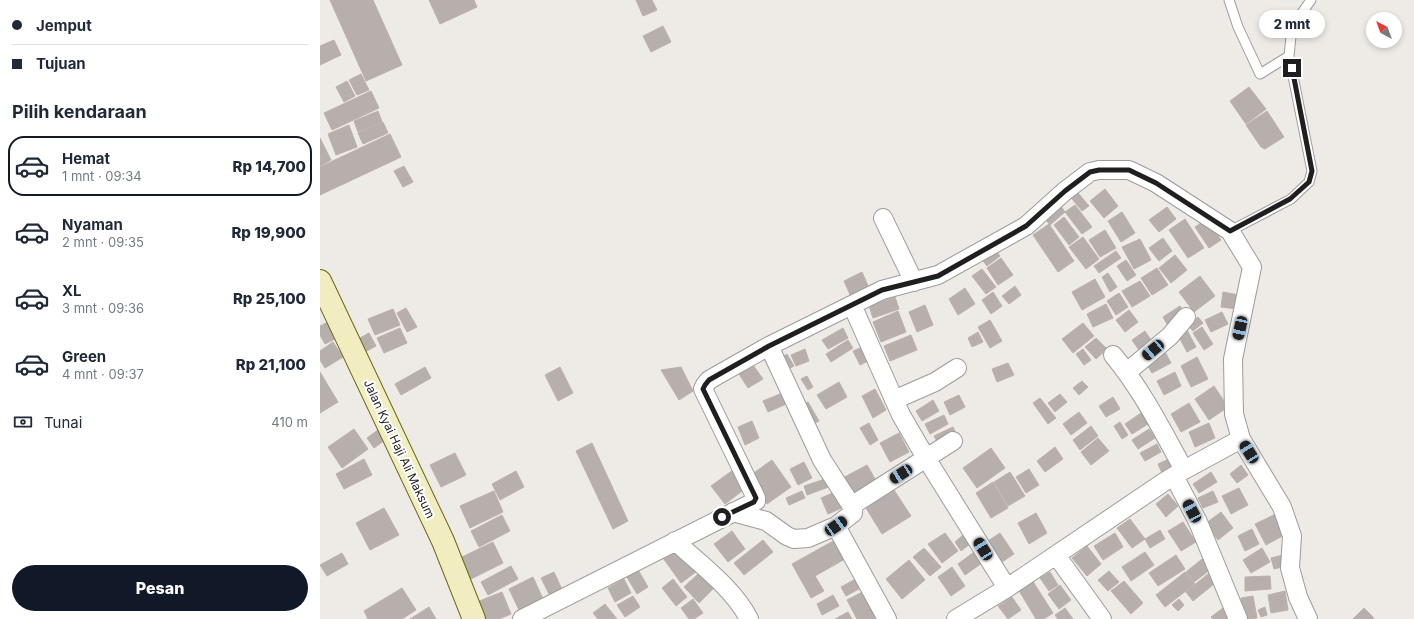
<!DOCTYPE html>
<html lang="id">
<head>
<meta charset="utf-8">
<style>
  body { margin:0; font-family:Inter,sans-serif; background:#f2f2f3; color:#1f2937; height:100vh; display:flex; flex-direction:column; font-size:15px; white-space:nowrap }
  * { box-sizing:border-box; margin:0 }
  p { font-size:13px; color:#747a83 }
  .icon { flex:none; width:22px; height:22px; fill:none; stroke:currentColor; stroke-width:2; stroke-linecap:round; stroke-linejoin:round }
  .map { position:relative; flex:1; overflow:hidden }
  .sheet { display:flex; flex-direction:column; background:#fff; width:320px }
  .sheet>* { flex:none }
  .banner { display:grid; align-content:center; height:88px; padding:0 12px; background:#fff }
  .needle { width:26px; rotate:319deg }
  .fabs { position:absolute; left:1046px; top:12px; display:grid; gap:8px }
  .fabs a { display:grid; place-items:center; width:36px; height:36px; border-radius:50%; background:#fff; box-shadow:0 2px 6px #0003; font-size:20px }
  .end { position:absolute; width:18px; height:18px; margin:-9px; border:5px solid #1f1f1f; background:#fff; box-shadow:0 0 0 2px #fff }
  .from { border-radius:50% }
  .bubble { position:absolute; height:28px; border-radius:14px; background:#fff; box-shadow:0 2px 6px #0003; font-size:13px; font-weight:800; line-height:28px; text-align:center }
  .car { position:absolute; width:12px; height:24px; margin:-12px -6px; border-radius:5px; box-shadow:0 0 3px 1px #0007; background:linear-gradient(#222 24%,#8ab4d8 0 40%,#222 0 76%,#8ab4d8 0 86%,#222 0) }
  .banner b { display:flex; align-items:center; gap:14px; height:38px; font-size:15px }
  .banner b+b { border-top:1px solid #e0e1e3 }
  .banner i { width:10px; height:10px; background:#1f2937 }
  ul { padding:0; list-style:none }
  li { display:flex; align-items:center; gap:12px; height:60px; margin:0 8px 6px; padding:0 4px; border:2px solid transparent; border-radius:16px }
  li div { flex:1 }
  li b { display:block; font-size:15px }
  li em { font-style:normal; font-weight:800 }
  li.current { border-color:#111827 }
  li>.icon { width:36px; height:36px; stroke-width:1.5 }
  h2 { padding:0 12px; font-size:18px; line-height:48px }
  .pay { display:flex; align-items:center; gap:10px; height:44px; padding:0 12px; font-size:15px }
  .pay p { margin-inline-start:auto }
  .action { display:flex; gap:8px; margin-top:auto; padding:8px 12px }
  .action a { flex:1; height:46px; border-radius:24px; background:#111827; color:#fff; font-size:16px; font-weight:800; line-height:46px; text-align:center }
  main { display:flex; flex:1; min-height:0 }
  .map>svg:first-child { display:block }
  .building { fill:#b7afac; stroke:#beb0aa }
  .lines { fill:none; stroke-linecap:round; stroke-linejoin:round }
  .lane-casing { stroke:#9c9c9c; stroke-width:11 }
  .street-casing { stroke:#9c9c9c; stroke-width:20 }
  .secondary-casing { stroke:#696613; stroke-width:24 }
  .lane { stroke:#fff; stroke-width:9 }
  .street { stroke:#fff; stroke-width:18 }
  .secondary { stroke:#f2edc1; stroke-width:22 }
  .route { stroke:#1f1f1f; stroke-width:5 }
  .labels { text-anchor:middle; stroke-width:4; stroke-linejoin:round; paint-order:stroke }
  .street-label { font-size:12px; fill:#1f1f1f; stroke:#fff }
</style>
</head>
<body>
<main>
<section class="sheet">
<div class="banner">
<b><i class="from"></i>Jemput</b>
<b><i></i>Tujuan</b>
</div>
<h2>Pilih kendaraan</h2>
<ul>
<li class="current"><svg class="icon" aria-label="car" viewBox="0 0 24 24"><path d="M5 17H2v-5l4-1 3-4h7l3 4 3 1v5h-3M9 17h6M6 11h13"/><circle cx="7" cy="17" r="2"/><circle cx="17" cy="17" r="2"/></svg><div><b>Hemat</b><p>1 mnt · 09:34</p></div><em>Rp 14,700</em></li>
<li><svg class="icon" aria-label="car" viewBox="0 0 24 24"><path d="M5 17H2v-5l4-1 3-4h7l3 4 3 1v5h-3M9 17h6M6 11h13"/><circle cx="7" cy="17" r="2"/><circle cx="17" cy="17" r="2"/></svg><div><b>Nyaman</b><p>2 mnt · 09:35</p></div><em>Rp 19,900</em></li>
<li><svg class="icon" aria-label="car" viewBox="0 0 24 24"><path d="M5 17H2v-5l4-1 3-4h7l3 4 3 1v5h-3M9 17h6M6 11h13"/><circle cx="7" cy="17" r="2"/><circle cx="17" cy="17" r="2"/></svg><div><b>XL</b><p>3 mnt · 09:36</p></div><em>Rp 25,100</em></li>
<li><svg class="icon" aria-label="car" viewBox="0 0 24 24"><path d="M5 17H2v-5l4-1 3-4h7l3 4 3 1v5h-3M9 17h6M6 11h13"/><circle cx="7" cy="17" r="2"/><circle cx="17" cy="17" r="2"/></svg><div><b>Green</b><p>4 mnt · 09:37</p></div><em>Rp 21,100</em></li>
</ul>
<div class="pay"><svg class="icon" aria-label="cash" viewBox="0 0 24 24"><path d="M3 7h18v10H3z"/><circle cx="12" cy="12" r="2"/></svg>Tunai<p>410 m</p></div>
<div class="action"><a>Pesan</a></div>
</section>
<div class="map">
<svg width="1094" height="619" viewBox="0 0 1094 619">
  <rect width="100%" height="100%" fill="#eeeae6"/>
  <path class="building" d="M10,0H53L82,65L46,81Z
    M109,0H154L157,7L120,24Z
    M316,0H332L337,10L323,16Z
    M343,26L351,42L331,52L323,36Z
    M14,40L21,55L0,65V46Z
    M41,74L49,90L37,95L29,80Z
    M27,81L35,96L24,102L16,87Z
    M929,87L946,109L926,124L910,101Z
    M51,91L59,108L12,130L4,113Z
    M58,111L62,122L38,132L34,121Z
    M947,111L964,137L945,149L941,147L926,125Z
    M63,122L68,133L43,144L38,133Z
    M29,125L37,147L16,155L8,134Z
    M70,134L81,157L0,195V167Z
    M0,138L11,160L0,166Z
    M84,166L93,182L83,187L74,171Z
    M754,188L769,206L762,211L747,193Z
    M785,189L798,206L784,218L770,201Z
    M738,202L745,212L730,225L722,215Z
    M755,205L772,227L762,234L745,212Z
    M847,207L856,219L839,232L829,220Z
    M802,212L815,233L801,242L788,221Z
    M744,217L759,237L749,245L734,225Z
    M865,219L884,248L868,258L849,230Z
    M887,219L901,240L889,248L875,227Z
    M729,224L754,261L738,272L713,235Z
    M785,230L796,248L780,257L769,240Z
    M763,237L779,259L766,269L749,247Z
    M843,238L852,251L839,261L829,248Z
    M820,239L831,260L814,269L802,247Z
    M673,246L680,256L667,266L660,257Z
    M796,251L801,258L779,273L774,266Z
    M855,255L867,270L851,283L839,268Z
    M681,258L693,275L678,285L667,268Z
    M806,260L816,275L807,281L797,266Z
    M837,268L848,285L832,295L821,278Z
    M662,269L676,287L666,294L652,276Z
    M542,272L549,288L531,297L524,281Z
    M788,273L797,287L790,292L782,277Z
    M880,276L895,296L874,312L859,292Z
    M775,279L785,297L762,310L752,292Z
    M820,281L830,296L812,307L802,291Z
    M695,286L701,295L689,304L682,296Z
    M645,288L655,304L638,315L629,299Z
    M673,292L682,306L671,314L662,300Z
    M903,292L919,295L917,309L901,307Z
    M799,293L808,307L796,315L787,301Z
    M575,297L579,309L553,318L549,306Z
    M786,304L793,318L773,327L767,314Z
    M605,305L613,325L597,332L589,312Z
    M860,306L865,314L847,324L843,317Z
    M86,308L97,327L87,332L77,313Z
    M73,309L80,325L55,335L48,319Z
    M809,310L818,322L805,332L796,320Z
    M578,311L586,332L561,342L553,322Z
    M902,312L908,324L891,332L885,320Z
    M878,317L883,323L873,331L868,326Z
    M14,319L23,335L5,344L0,335V326Z
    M670,320L682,341L670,348L658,327Z
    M763,323L774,336L753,353L742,339Z
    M882,327L893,344L884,350L873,333Z
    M80,328L87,343L64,353L57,338Z
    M523,328L528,338L508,349L502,340Z
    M867,330L876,347L867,352L858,335Z
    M825,331L833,343L821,353L812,340Z
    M658,332L663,342L652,347L648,338Z
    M49,333L56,346L45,352L38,339Z
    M591,335L597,350L570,361L564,346Z
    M776,338L787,349L776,359L765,347Z
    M528,340L533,348L511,362L506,354Z
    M13,342L23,357L5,368L0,360V351Z
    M545,346L552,359L540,365L533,351Z
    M485,349L489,361L476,366L471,355Z
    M763,349L771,360L764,365L756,354Z
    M844,350L851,363L832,373L824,360Z
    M467,354L474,366L463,372L457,360Z
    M877,357L888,379L871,387L861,366Z
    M688,363L694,375L677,382L672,369Z
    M433,365L443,379L428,388L419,374Z
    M105,367L111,378L81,395L75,384Z
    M240,367L253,393L238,401L225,375Z
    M361,367L373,391L359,400L341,370Z
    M0,372L18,402L0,413Z
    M855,372L861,386L844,395L837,381Z
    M487,376L493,387L488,390L481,379Z
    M762,381L768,387L759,395L753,388Z
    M519,382L527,397L506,409L497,395Z
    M894,386L908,407L889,420L875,399Z
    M555,389L566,410L553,418L542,396Z
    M467,391L471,402L448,412L443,401Z
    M740,394L747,402L735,412L728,403Z
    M639,395L645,407L630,415L624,402Z
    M793,397L800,409L786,417L779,406Z
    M720,398L736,418L728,424L713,403Z
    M613,400L619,411L602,421L596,411Z
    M488,402L499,421L491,425L481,406Z
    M869,403L880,422L861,432L851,414Z
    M759,412L767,423L751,435L743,424Z
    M821,413L828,424L812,434L805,424Z
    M624,415L628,424L610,434L605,424Z
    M432,421L439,438L425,445L418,427Z
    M800,422L808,435L802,439L794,426Z
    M549,423L558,440L550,445L540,428Z
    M889,423L895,438L875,447L869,432Z
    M771,426L778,436L760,450L753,440Z
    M62,427L69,437L54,448L47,438Z
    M633,427L636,434L618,443L614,436Z
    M34,429L48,449L22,468L8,447Z
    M829,429L835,438L818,449L812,440Z
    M579,433L589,452L570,462L560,443Z
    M778,438L789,451L771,465L761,452Z
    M272,443L308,521L293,529L256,451Z
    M837,444L841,452L825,461L820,453Z
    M735,447L743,459L725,472L717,461Z
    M671,448L685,468L657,488L643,468Z
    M135,453L146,475L121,487L110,465Z
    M851,458L855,468L842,473L838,464Z
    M44,459L52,475L24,489L16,474Z
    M452,460L471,487L447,504L428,477Z
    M484,462L492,478L478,485L470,469Z
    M547,465L559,486L533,501L521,479Z
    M921,465L928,475L917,483L910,474Z
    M709,469L719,485L706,493L696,477Z
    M413,470L426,488L405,504L391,486Z
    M196,471L204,487L180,500L172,484Z
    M690,472L705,496L688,506L674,482Z
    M891,472L897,482L879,493L873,484Z
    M511,477L514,485L487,495L484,486Z
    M673,482L688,508L671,518L656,493Z
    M919,488L928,505L911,514L902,496Z
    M574,490L591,516L562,534L546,508Z
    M174,491L183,512L150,528L140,506Z
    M482,491L485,498L469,505L466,498Z
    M893,491L898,502L883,508L878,498Z
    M515,492L522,508L508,514L501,498Z
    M848,494L858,506L846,517L836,504Z
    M64,508L79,535L50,550L36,523Z
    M901,512L913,528L898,540L885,524Z
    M960,512L970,532L946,545L935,524Z
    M716,513L727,533L709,544L698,523Z
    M182,515L190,531L159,547L151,531Z
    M810,519L825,539L812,548L797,528Z
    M863,522L876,542L861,551L848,531Z
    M932,529L939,544L925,551L918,536Z
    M840,530L845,539L830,548L825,539Z
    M412,531L425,549L408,562L394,544Z
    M625,533L638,551L622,563L608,544Z
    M680,533L694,554L682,562L668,541Z
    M795,533L803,547L783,560L774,546Z
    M643,535L650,544L641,551L635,542Z
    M443,540L453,552L424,575L414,563Z
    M515,540L525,559L495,576L504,591L491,598L472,564Z
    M173,542L183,563L149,580L138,559Z
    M767,546L781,564L767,576L752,558Z
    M358,547L376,572L361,583L343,558Z
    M604,548L621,567L610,576L593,557Z
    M942,548L950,562L931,573L923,560Z
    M654,552L662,563L645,575L638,564Z
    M825,552L834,565L811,581L802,567Z
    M22,553L28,564L7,576L0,565Z
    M967,554L970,565L954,569L951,558Z
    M856,555L865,569L838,586L829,573Z
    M887,555L895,566L874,582L866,572Z
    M589,560L605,580L582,599L566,579Z
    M191,566L198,579L168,595L161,582Z
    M632,567L645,586L631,596L618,577Z
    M317,568L328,587L317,594L305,574Z
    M894,569L899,580L873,601L866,592Z
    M789,571L799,582L788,591L778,580Z
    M234,572L245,596L233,602L221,578Z
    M730,572L738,585L729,591L720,578Z
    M865,572L875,584L845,607L836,595Z
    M379,573L394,588L379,603L364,587Z
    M541,576L546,585L526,596L521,587Z
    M950,576L951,589L925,591V577Z
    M213,577L224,601L200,612L189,589Z
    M304,579L311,593L295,602L288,588Z
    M353,579L367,597L356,606L342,588Z
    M712,580L733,613L724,619H716L698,589Z
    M804,581L823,603L811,614L791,591Z
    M740,585L751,600L739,609L728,594Z
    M82,588L96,610L82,619H48L44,611Z
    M548,589L562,619H537L527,600Z
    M965,591L968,610L951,613L948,595Z
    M182,592L191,614L179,619H163L157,602Z
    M513,595L519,606L502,615L497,604Z
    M313,596L320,607L305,617L297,605Z
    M933,596L937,618L925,619L921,598Z
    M692,597L701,610L688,619L678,606Z
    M373,599L383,613L374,619H369L361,608Z
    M859,599L864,605L858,611L852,605Z
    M285,604L297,619H278L273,613Z
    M907,605L917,619H893L891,617Z
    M109,607L116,619H90Z
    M945,607L947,615L941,617L938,610Z
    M745,608L753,619H738L735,615Z
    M1044,608L1054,618L1053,619H1033Z
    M528,612L532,619H515Z"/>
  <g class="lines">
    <g class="lane-casing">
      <path id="lane" d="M909,0L918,27L940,74L969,56
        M910,231L971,199L989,182L992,171L969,56L972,27L991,0"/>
    </g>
    <g class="street-casing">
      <path id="street" d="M563,218L594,282
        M532,305L581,415L606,458L687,588
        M449,346L502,460L533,508V513L516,526L567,619
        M807,372L850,336L866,317
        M574,400L615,382L637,368
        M864,470L921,439
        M854,476L878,522L918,619
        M531,506L633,441
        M413,512L446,521L467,536L474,539L488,538L516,526
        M355,541C380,564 414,589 429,619
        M202,619L436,501V498L383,389L385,385L389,380L449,346L562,290L618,275L706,226L745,191L770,172L779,170H809L836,183L910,231L932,267L913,359L914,414L921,439L962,507L972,536L970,568L978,597L988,619
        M636,619L687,588L736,555
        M782,619L736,555L844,482L864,470C842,430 822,390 793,355"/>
    </g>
    <g class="secondary-casing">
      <path id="secondary" d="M0,281L123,541L154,619"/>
    </g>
    <use href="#lane" class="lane"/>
    <use href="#street" class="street"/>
    <use href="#secondary" class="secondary"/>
  </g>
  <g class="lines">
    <path class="route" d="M402,517L434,502L436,498L383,389L385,385L389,380L449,346L562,290L618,276L706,226L745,191L770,172L779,170H809L836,183L910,231L970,199L989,182L992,171L972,68"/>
  </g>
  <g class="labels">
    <g class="street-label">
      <text transform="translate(79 449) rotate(65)" y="4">Jalan Kyai Haji Ali Maksum</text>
    </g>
  </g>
</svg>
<div class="fabs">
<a><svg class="needle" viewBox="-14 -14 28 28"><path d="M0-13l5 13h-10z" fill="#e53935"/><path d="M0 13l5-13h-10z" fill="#747a83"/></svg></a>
</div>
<i class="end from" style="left:402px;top:517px"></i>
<i class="end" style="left:972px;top:68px"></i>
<div class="bubble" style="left:939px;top:10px;width:66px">2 mnt</div>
<i class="car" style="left:920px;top:328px;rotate:192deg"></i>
<i class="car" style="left:833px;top:350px;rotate:230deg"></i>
<i class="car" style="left:929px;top:452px;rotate:328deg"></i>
<i class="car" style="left:581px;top:474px;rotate:237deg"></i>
<i class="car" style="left:872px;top:511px;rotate:332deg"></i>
<i class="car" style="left:516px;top:526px;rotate:55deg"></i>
<i class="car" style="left:663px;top:549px;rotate:328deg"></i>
</div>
</main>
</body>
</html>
